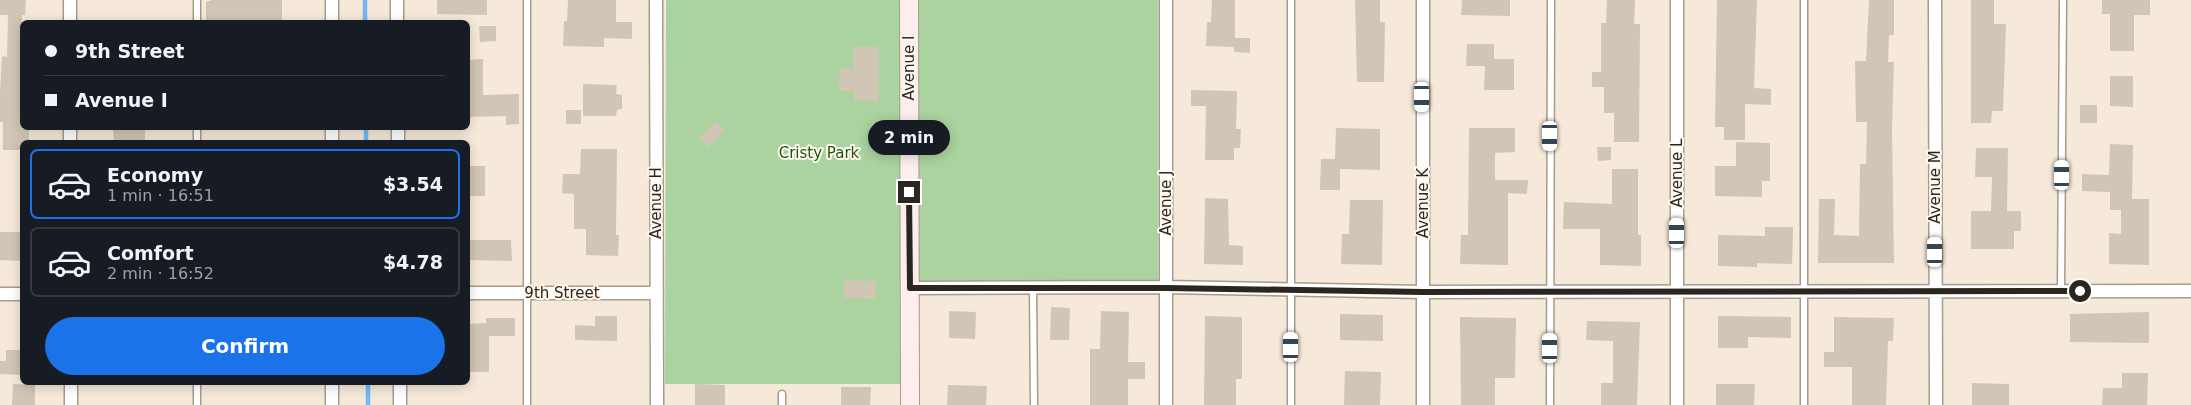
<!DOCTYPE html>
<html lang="en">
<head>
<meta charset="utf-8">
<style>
  body { margin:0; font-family:"DejaVu Sans",sans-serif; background:#20242c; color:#f1f3f6; height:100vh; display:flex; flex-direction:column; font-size:19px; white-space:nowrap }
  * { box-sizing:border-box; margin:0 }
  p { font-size:16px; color:#9ea1a6 }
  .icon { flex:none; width:28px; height:28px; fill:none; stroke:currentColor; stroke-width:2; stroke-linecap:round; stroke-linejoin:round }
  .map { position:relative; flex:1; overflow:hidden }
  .sheet { position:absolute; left:20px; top:140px; width:450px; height:245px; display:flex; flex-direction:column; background:#171b24; border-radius:8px; box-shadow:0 2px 12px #0003 }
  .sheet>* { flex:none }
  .hud { position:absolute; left:20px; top:20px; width:450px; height:110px; border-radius:8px; box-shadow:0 2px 12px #0003; display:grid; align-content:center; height:110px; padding:0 25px; background:#171b24 }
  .end { position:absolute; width:22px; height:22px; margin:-11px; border:6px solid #2b2620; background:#fff; box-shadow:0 0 0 2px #fff }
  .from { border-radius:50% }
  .bubble { position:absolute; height:35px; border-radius:18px; background:#171b24; box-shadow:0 2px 12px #0003; font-size:16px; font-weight:800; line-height:35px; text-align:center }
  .car { position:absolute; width:15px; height:30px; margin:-15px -8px; border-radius:6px; box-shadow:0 0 4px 1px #0007; background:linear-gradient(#fff 24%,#345 0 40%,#fff 0 76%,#345 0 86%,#fff 0) }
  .hud b { display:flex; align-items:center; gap:18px; height:48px; font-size:19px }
  .hud b+b { border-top:1px solid #363941 }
  .hud i { width:12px; height:12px; background:#f1f3f6 }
  ul { padding:9px 0 0; list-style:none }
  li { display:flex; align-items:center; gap:15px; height:70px; margin:0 10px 8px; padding:0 15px; border:2px solid #363941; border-radius:8px }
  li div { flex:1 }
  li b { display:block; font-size:19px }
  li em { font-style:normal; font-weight:800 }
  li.selected { border-color:#1a73e8 }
  li>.icon { width:45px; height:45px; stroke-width:1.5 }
  .cta { display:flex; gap:10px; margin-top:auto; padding:10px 25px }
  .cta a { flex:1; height:58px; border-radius:30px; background:#1a73e8; color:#fff; font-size:20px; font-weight:800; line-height:58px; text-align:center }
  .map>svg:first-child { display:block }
  .green { fill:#aad39f }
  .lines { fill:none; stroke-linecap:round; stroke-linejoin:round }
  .stream { stroke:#71b8f9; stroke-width:4.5 }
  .building { fill:#d1c5b5 }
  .lane-casing { stroke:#a69b8c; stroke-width:9 }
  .street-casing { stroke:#a69b8c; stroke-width:15 }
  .secondary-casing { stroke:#a69b8c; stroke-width:20 }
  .lane { stroke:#fff; stroke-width:6 }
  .street { stroke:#fff; stroke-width:12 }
  .secondary { stroke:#fdeeed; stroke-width:18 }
  .route { stroke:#2b2620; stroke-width:6 }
  .labels { text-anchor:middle; stroke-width:4; stroke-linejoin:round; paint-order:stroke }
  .street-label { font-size:15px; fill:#2b2620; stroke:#fff7ee }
  .park-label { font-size:15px; fill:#1f560a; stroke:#fff7ee }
</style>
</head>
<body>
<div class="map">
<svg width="2191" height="405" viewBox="0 0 2191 405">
  <rect width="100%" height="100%" fill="#f6e9d9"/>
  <path class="green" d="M666,0H1158V280L903,281V384H665Z"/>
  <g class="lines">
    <path class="stream" d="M365,0V22
      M366,128V142
      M368,382V405"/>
  </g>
  <path class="building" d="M0,0H26L25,15H22V129H29V142H22V150H3V122H0V93L2,56L7,57L8,15H0Z
    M212,0H282V20H206V2Z
    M437,0H487V15L437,14Z
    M568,0H616V22H632V39L604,38V47L563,46L564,21H567Z
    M1212,0H1235V38H1250V53L1234,52V47L1206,46L1207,22H1211Z
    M1355,0H1380V22H1385L1384,82H1357Z
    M1462,0H1510V16L1461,15Z
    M1607,0H1635L1634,24H1640L1639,142H1614V113H1604V87H1592V72H1601V23H1606Z
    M1717,0H1757L1754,88L1771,89V105L1745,104V140H1724V127H1715Z
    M1869,0H1894V35H1889L1888,62H1894L1892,129L1894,263H1818L1819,199H1835L1834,235L1859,236L1860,164H1866L1867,122H1856L1855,61H1866Z
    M1971,0H1994V24H2006L2003,111H1992L1991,123H1971Z
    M2102,0H2150V15H2134V51H2110V14H2102Z
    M479,26H496V41L480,42Z
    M1467,44H1494V59H1514V90H1484L1485,66H1466Z
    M853,47H879L878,101L854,100V91H839L840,68L853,69Z
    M483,59V95L519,94V124L506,125V116L468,117V60Z
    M2110,76H2133V107L2110,106Z
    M583,84L617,85L616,94L622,95V109L617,110L616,116H583Z
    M1191,90L1237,91L1236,129H1241L1240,148H1234V160H1205L1206,106H1191Z
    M2080,105H2097V123H2080Z
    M566,110H581V124H566Z
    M716,121L725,130L708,147L699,138Z
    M113,128H145V142H114Z
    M1336,128L1380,129V170L1340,169V190H1320L1321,159H1335Z
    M1469,128H1515V152L1495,153V180H1528L1527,194L1508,193V265L1460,264L1461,235H1468Z
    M1736,142L1770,143V181H1762V197L1715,196V166H1736Z
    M2110,144L2133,145L2132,199H2149V265L2109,264V233L2121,234V210H2110V192L2082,191V174L2109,175Z
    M1597,147H1611V160L1598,161Z
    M1976,148H2008L2007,211H2021V231H2014V249H1971V211H1991L1992,177H1975Z
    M581,149H617L616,235H619L618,256L586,255V229H574V194L562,193L563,174H580Z
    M468,166H485V196H468Z
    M1612,169H1638V235H1641V266L1600,265V229H1563L1564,202L1612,204Z
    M1205,198L1228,199L1229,245L1243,246V265L1204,264Z
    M1350,200H1383L1382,265L1341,264L1342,234H1349Z
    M1765,227H1793L1792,264L1757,263V267L1718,266V235L1765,236Z
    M0,232H22V261L0,260Z
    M468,240H511L512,261L468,260Z
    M844,280L876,281L875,299L843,298Z
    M1051,307L1070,308L1069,340H1050Z
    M949,311L976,312L975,339L949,338Z
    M1101,311L1129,312L1128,362H1145V379H1128V405H1090V349H1100Z
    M2149,312V343L2070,342V314Z
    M1340,314L1383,315V341L1340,340Z
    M595,316H617V341L575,340V325L595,326Z
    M1205,316L1242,317V379H1236V405H1204Z
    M1718,316L1791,317V338L1748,337V348H1718Z
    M1460,317L1516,318L1515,378H1495V405H1461Z
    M1834,317L1894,318L1893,341H1888L1886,405H1852V367H1824V352H1834Z
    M486,318H515V336H489V372H468V324L486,323Z
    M1587,321L1640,322L1637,405H1601V383H1613V341L1586,340Z
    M6,350H22V375L0,374V361H6Z
    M1345,371L1381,372L1380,405H1344Z
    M2122,373H2148L2147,405H2102L2103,388H2122Z
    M1972,383L2009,384V405H1972Z
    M13,384L35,385V405H12Z
    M695,384L725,385V405H695Z
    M1716,384H1755L1754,405H1716Z
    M948,385L987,386L986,405H947Z
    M841,387H871L870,405H841Z"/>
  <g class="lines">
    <g class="lane-casing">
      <path id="lane" d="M527,0V405
        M1291,0V405
        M197,22V0
        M197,142V128
        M1033,287L1034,405
        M2061,291L2063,0
        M197,382V405
        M782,405V394
        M1550,405L1551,0
        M1804,405V0"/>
    </g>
    <g class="street-casing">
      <path id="street" d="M70,0V22
        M332,0V22
        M397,0V22
        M656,0L657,405
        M1166,0V405
        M1423,0V405
        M1677,0V405
        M1935,0L1936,405
        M70,128V142
        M332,128V142
        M398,128V142
        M910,288L1166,287L1423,292L2191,291
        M468,293H657
        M0,294H22
        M71,382V405
        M332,382V405
        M400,382V405"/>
    </g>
    <g class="secondary-casing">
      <path id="secondary" d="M909,0L910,405"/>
    </g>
    <use href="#lane" class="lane"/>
    <use href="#street" class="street"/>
    <use href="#secondary" class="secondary"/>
  </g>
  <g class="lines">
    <path class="route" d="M909,192L910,288H1166L1423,292L2080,291"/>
  </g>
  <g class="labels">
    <g class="street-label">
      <text transform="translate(909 68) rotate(-90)" y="5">Avenue I</text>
      <text transform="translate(1677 173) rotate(-90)" y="5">Avenue L</text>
      <text transform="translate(1935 187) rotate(-90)" y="5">Avenue M</text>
      <text transform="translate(656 203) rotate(-90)" y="5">Avenue H</text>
      <text transform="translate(1166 203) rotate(-90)" y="5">Avenue J</text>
      <text transform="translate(1423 203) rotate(-90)" y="5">Avenue K</text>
      <text x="562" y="298">9th Street</text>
    </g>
    <g class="park-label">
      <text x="819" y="158">Cristy Park</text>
    </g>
  </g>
</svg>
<i class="end from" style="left:2080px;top:291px"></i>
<i class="end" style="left:909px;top:192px"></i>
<div class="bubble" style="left:868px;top:120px;width:82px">2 min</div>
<i class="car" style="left:1422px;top:97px;rotate:180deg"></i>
<i class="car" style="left:1550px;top:136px;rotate:180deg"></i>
<i class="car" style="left:2062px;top:175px;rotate:0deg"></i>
<i class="car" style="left:1677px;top:233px;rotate:0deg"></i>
<i class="car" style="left:1935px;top:252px;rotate:0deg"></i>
<i class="car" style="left:1291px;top:347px;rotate:0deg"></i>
<i class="car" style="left:1550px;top:348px;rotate:0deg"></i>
<div class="hud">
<b><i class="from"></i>9th Street</b>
<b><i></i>Avenue I</b>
</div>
<section class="sheet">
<ul>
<li class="selected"><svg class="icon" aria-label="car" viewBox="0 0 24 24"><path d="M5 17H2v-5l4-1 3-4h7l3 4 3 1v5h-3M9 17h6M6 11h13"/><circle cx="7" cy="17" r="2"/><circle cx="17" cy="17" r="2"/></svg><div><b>Economy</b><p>1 min · 16:51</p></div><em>$3.54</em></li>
<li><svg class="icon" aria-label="car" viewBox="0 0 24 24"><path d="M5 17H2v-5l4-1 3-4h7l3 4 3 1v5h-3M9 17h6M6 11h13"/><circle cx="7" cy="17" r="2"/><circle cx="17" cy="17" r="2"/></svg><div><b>Comfort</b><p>2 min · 16:52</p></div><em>$4.78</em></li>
</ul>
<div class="cta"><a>Confirm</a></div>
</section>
</div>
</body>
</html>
